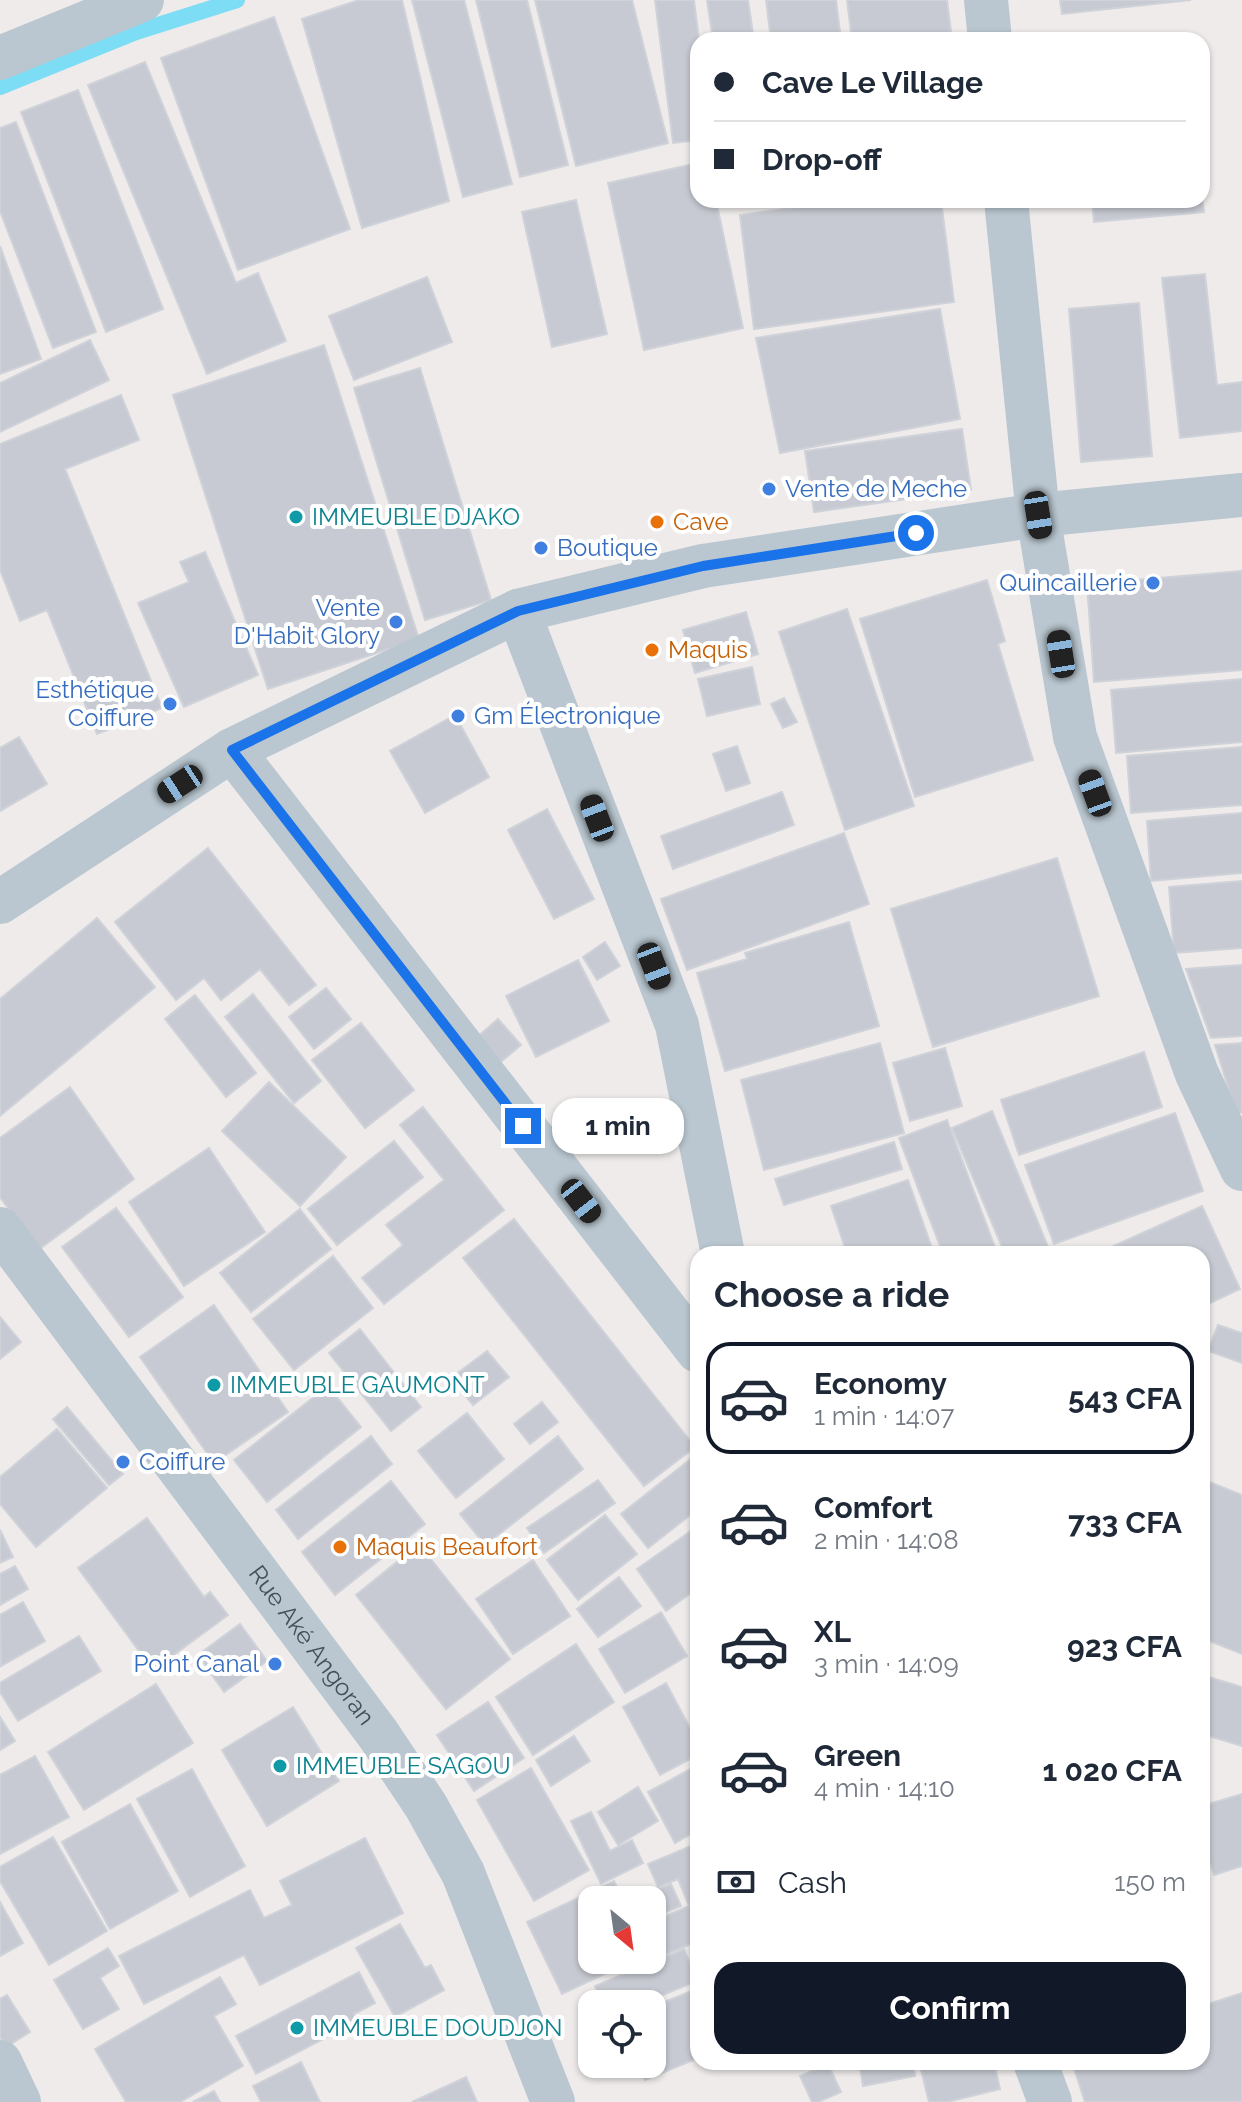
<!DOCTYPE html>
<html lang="en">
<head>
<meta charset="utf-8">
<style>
  body { margin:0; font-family:Raleway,sans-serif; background:#f2f2f3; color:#1f2937; height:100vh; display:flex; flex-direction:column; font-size:30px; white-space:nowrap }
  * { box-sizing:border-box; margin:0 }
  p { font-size:26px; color:#747a83 }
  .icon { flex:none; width:44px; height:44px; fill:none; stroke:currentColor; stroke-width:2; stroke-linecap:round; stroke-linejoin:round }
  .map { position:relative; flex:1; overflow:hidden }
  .details { position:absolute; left:690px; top:1246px; width:520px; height:824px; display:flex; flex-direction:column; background:#fff; border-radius:24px; box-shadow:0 2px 6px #0004 }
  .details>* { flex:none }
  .banner { position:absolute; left:690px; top:32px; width:520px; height:176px; border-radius:24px; box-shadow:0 2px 6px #0004; display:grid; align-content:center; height:176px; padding:0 24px; background:#fff }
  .needle { width:52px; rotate:151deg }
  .controls { position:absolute; left:578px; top:1886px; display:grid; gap:16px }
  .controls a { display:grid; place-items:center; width:88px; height:88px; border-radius:16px; background:#fff; box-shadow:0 2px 6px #0004; font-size:40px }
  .end { position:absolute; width:36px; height:36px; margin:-18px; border:10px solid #1a73e8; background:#fff; box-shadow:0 0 0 4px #fff }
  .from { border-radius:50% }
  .bubble { position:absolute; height:56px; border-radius:24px; background:#fff; box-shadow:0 2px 6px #0004; font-size:26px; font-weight:700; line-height:56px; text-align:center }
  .car { position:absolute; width:24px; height:48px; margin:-24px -12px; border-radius:10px; box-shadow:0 0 6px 2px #0007; background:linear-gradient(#222 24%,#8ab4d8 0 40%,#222 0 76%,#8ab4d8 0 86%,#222 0) }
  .banner b { display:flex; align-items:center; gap:28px; height:76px; font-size:30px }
  .banner b+b { border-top:2px solid #e0e1e3 }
  .banner i { width:20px; height:20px; background:#1f2937 }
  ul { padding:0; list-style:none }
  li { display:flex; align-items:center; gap:24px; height:112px; margin:0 16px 12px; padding:0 8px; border:4px solid transparent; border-radius:24px }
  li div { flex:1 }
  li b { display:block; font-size:30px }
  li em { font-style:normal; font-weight:700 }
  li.current { border-color:#111827 }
  li>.icon { width:72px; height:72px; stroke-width:1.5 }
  h2 { padding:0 24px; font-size:36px; line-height:96px }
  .pay { display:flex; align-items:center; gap:20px; height:88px; padding:0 24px; font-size:30px }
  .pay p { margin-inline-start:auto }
  .button { display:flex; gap:16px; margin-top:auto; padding:16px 24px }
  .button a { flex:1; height:92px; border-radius:24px; background:#111827; color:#fff; font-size:32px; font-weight:700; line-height:92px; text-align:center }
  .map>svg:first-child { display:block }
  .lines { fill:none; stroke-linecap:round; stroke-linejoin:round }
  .stream { stroke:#7cddf4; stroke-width:16 }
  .building { fill:#c7cad2; stroke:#cfd2d8; stroke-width:2 }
  .minor { stroke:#bac7d0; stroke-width:44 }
  .route { stroke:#1a73e8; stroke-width:10 }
  .shop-dot { fill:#3f7fe0; stroke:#fff; stroke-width:3 }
  .culture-dot { fill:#0f9aa8; stroke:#fff; stroke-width:3 }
  .food-dot { fill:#e8710a; stroke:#fff; stroke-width:3 }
  .labels { text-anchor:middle; stroke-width:8; stroke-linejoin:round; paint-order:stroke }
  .shop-label { font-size:24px; fill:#366cbe; stroke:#fff; text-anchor:start }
  .culture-label { font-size:24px; fill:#0d838f; stroke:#fff; text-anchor:start }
  .food-label { font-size:24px; fill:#c56008; stroke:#fff; text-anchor:start }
  .street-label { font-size:24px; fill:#42505b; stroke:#fff }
</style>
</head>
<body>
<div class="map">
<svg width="1242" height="2102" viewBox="0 0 1242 2102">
  <rect width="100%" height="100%" fill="#efebeb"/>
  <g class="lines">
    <path class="stream" d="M0,87L136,32L237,0"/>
  </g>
  <path class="building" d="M359,0H402L449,201L362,228L302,19Z
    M412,0H464L512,184L463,197Z
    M476,0H527L568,165L520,177Z
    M535,0H632L668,143L576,166Z
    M655,0H694L699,40L698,140L673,143Z
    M707,0H748L754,40H713Z
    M766,0H836L841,40H771Z
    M847,0H947L951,32L892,40H852Z
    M1060,0H1191L1062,14Z
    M274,17L350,229L238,270L161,58Z
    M145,62L236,283L258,273L286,341L207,374L88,85Z
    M78,90L163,309L106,332L21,112Z
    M16,122L96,332L53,348L0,211V128Z
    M698,163V200H716L743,328L644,350L608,183Z
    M1202,195L1204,212L1094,222L1092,200H1202Z
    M576,200L607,334L552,347L522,212Z
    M851,200H941L954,302L754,329L740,215Z
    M0,246L41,359L0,374Z
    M1205,274L1217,385L1242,382V431L1180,438L1162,278Z
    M427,277L452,342L354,380L329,316Z
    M1139,303L1152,456L1081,462L1069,309Z
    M940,309L960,419L780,453L756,338Z
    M90,340L109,380L0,432V383Z
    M324,345L419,639L268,689L173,395Z
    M420,368L491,600L425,620L354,388Z
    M121,395L139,440L65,469L162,708L97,734L47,610L20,621L0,570V444Z
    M962,429L971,490L814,512L805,451Z
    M205,552L258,675L184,707L138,603L189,582L180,562Z
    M1242,571V670L1094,682L1087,584Z
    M987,580L1005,641L998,644L1033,760L915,797L860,619Z
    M847,609L914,806L845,830L779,632Z
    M746,612L758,654L695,673L683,630Z
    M752,667L760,704L707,716L698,679Z
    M1242,679V742L1116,753L1111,690Z
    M784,698L797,722L783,728L771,704Z
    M455,715L489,777L425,813L390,751Z
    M19,737L47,784L0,811V748Z
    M737,746L750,783L726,791L713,754Z
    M1242,747V805L1131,813L1127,756Z
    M782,792L794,825L673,869L661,836Z
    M547,809L594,899L554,919L508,830Z
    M1242,813V873L1151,881L1147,821Z
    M844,833L869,904L687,970L661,899Z
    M208,848L316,985L289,1005L260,969L221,1000L204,978L176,1000L115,922Z
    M1057,858L1099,996L933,1047L891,909Z
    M1242,881V948L1174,953L1169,887Z
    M97,918L155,987L0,1116V999Z
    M849,922L879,1026L725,1071L697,973L747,959L745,953Z
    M605,942L620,966L597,980L583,957Z
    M578,960L609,1021L536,1057L506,996Z
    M1242,965V1036L1211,1038L1186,969Z
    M326,988L351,1019L314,1049L289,1017Z
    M253,994L321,1081L294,1103L225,1017Z
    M195,995L256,1073L226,1097L165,1019Z
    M498,1019L521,1045L490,1071L468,1045Z
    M361,1023L414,1090L365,1128L312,1060Z
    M880,1043L904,1133L764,1170L741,1080Z
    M1242,1043V1112L1236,1113L1215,1045Z
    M945,1048L962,1106L910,1121L893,1063Z
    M1144,1052L1162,1107L1019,1155L1001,1100Z
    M269,1082L346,1157L300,1206L222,1131Z
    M70,1087L134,1179L38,1250L0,1197V1138Z
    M423,1107L504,1210L384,1304L362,1278L403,1245L386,1225L444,1180L400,1125Z
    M992,1111L1051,1254H1005L952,1128Z
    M1175,1113L1203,1191L1054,1244L1025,1165Z
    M947,1120L996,1250L987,1254H943L899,1138Z
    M394,1141L423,1177L337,1245L308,1209Z
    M894,1142L902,1169L784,1205L775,1179Z
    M209,1148L265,1232L184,1286L129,1202Z
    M908,1180L934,1254H838L846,1251L831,1206Z
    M1202,1206L1240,1289L1202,1307V1254H1096Z
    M116,1208L183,1297L129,1337L62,1247Z
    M300,1209L331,1249L251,1312L220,1273Z
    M514,1219L695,1447L644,1486L463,1258Z
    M333,1256L373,1308L294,1370L253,1319Z
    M214,1305L288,1412L214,1463L140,1357Z
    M0,1317L21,1342L0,1359Z
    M1218,1325L1242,1333V1363L1208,1351Z
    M360,1329L421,1407L391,1431L329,1353Z
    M487,1351L509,1377L473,1405L451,1378Z
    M328,1386L361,1427L267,1502L234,1460Z
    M542,1402L558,1422L530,1444L514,1424Z
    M67,1407L123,1474L109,1485L53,1419Z
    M467,1413L504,1459L456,1498L418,1451Z
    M57,1429L107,1488L36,1547L0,1504V1477Z
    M371,1436L392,1464L298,1539L276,1510Z
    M558,1436L583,1469L485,1545L460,1514Z
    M697,1454L698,1509L648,1548L621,1514Z
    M1202,1479L1242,1495V1654L1202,1638Z
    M598,1480L615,1503L544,1553L527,1528Z
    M391,1481L425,1524L335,1595L302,1552Z
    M605,1515L637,1554L578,1600L547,1560Z
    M147,1518L204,1597L210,1592L228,1615L153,1670L78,1568Z
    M698,1526V1588L666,1611L637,1569Z
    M0,1530L13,1557L0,1563Z
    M419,1544L510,1659L446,1709L356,1595Z
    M533,1560L570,1616L513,1654L476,1599Z
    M15,1566L28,1589L0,1605V1574Z
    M619,1577L641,1606L598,1637L577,1609Z
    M23,1602L45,1641L1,1666L0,1615Z
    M661,1612L687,1656L625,1693L599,1649Z
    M240,1624L267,1661L224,1692L198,1655Z
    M79,1636L101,1671L18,1721L0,1692V1683Z
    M576,1644L614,1702L533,1755L496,1697Z
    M1202,1675L1242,1687V1746L1202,1734Z
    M666,1683L698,1743V1755L660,1775L623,1707Z
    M156,1684L193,1743L84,1810L48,1752Z
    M488,1702L524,1758L474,1791L437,1735Z
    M293,1707L339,1781L267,1826L222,1750Z
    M0,1717L15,1741L0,1750Z
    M574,1736L590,1761L551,1786L536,1760Z
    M35,1756L69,1817L0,1854V1775Z
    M698,1765V1830L675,1843L648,1792Z
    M531,1768L589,1870L534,1901L477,1800Z
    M192,1769L245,1866L190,1897L137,1799Z
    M638,1787L658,1821L618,1845L598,1812Z
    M1242,1794V1866L1214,1875L1202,1838V1806Z
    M130,1804L178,1891L110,1929L62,1842Z
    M591,1812L610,1851L632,1840L643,1863L601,1884L571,1821Z
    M53,1837L107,1931L49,1965L0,1881V1867Z
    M365,1838L403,1913L260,1985L244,1955L144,2004L119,1956L250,1890L264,1918L292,1905L280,1881Z
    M698,1843V1941L659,1957L652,1939V1922L689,1906L678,1879L658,1887L648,1864Z
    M614,1881L623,1900H592V1960H634L562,1994L527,1922Z
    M671,1884L681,1906L652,1918V1900H641L640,1897Z
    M0,1902L23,1943L0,1956Z
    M400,1924L425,1968L431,1965L444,1990L395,2017L356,1948Z
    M108,1948L119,1966L100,1978L119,2009L83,2029L54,1980Z
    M684,1949L697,1981L641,2004H602L595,1986Z
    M359,1972L375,2003L354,2014L358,2021L256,2074L236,2036Z
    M220,1977L236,2004L214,2016L243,2066L180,2102H126L95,2049Z
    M694,1990L698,2000V2058L645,2080L638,2064H652V2007Z
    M1242,1993V2102H1085L1072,2062H1202V2006Z
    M7,1995L30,2032L6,2047L0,2037V1999Z
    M301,2062L320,2102H261L253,2086Z
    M859,2062H913L915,2076L863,2086Z
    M919,2062H994L1000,2089L947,2102H929Z
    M828,2064L841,2092L818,2102H812L800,2076Z
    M466,2077L477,2102H412Z
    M214,2091L220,2102H193Z"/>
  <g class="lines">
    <g class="minor">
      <path d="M986,0L990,40"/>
      <path d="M0,58L142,0"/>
      <path d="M1006,200L1038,515L1075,737L1197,1074L1242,1169"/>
      <path d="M518,611L677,1025L723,1254"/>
      <path d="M232,750L698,1351"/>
      <path d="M0,902L232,750L518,611L703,566L1038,515L1242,495"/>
      <path id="s1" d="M0,1229L378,1734L426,1806L463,1873L553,2102"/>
      <path d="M0,2062L19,2102"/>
      <path d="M1035,2062L1050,2102"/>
    </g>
  </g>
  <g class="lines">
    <path class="route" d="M523,1126L232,750L518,611L703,566L916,533"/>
  </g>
  <g class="shop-dot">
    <circle cx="769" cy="489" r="8"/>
    <circle cx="541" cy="548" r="8"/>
    <circle cx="1153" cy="583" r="8"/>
    <circle cx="396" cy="622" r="8"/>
    <circle cx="170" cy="704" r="8"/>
    <circle cx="458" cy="716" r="8"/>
    <circle cx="123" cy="1462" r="8"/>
    <circle cx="275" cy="1664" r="8"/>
  </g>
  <g class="culture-dot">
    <circle cx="296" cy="517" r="8"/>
    <circle cx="214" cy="1385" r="8"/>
    <circle cx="280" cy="1766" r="8"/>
    <circle cx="297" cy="2028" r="8"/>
  </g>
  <g class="food-dot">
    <circle cx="657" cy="522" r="8"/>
    <circle cx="652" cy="650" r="8"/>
    <circle cx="340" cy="1547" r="8"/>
  </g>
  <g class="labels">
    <g class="shop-label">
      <text x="785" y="497">Vente de Meche</text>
      <text x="557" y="556">Boutique</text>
      <text x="1137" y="591" text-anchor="end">Quincaillerie</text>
      <text x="380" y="616" text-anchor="end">Vente<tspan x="380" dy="28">D'Habit Glory</tspan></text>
      <text x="154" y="698" text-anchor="end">Esthétique<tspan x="154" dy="28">Coiffure</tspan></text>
      <text x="474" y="724">Gm Électronique</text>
      <text x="139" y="1470">Coiffure</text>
      <text x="259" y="1672" text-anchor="end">Point Canal</text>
    </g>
    <g class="culture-label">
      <text x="312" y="525">IMMEUBLE DJAKO</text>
      <text x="230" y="1393">IMMEUBLE GAUMONT</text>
      <text x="296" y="1774">IMMEUBLE SAGOU</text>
      <text x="313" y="2036">IMMEUBLE DOUDJON</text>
    </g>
    <g class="food-label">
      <text x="673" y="530">Cave</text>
      <text x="668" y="658">Maquis</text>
      <text x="356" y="1555">Maquis Beaufort</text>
    </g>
    <g class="street-label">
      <text dy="8" stroke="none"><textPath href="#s1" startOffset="520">Rue Aké Angoran</textPath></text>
    </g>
  </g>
</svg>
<div class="controls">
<a><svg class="needle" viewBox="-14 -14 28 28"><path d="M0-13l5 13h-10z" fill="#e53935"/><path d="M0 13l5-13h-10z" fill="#747a83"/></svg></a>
<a><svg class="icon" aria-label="locate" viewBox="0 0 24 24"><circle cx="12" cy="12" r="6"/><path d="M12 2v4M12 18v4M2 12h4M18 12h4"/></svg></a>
</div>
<i class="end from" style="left:916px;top:533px"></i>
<i class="end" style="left:523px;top:1126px"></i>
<div class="bubble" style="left:552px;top:1098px;width:132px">1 min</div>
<i class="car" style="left:1038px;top:515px;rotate:171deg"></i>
<i class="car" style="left:1061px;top:654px;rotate:351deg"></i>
<i class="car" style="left:180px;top:784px;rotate:237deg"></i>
<i class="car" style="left:1095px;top:793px;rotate:340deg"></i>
<i class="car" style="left:597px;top:818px;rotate:339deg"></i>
<i class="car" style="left:654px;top:966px;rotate:159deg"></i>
<i class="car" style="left:581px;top:1201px;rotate:142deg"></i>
<div class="banner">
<b><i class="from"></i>Cave Le Village</b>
<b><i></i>Drop-off</b>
</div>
<section class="details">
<h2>Choose a ride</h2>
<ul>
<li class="current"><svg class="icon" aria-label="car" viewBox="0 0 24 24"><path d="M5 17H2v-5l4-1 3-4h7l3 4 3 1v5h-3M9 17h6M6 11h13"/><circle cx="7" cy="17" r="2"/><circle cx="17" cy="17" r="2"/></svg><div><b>Economy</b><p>1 min · 14:07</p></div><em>543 CFA</em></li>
<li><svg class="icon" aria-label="car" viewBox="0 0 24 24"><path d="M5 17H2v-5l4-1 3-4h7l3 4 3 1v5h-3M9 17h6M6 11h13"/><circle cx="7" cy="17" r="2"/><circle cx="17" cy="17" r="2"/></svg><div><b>Comfort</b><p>2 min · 14:08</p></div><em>733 CFA</em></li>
<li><svg class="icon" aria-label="car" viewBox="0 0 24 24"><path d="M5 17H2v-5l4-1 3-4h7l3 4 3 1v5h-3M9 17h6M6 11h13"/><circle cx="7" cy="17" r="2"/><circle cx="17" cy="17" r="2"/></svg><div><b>XL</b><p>3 min · 14:09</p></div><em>923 CFA</em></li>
<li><svg class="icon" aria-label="car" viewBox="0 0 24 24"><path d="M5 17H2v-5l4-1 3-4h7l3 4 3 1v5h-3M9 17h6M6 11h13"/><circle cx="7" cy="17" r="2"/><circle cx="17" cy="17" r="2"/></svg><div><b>Green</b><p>4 min · 14:10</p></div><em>1 020 CFA</em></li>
</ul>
<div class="pay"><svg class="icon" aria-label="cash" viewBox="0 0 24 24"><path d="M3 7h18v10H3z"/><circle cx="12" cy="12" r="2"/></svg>Cash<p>150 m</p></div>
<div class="button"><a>Confirm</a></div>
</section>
</div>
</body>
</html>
